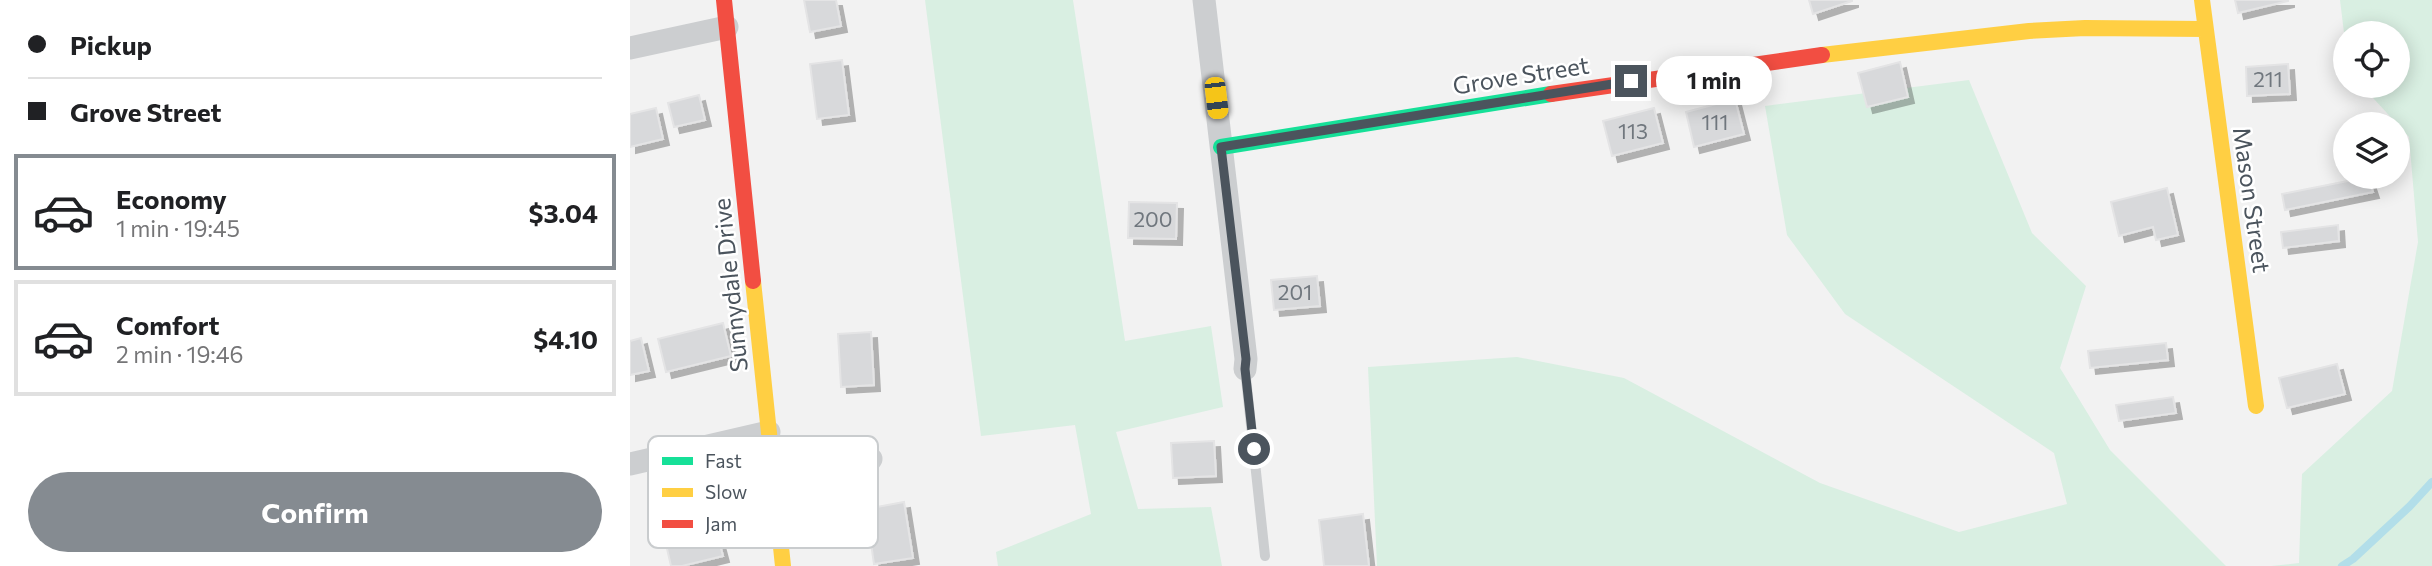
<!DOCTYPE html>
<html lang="en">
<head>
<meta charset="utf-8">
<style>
  body { margin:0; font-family:Commissioner,sans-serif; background:#f2f2f2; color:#202124; height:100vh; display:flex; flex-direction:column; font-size:26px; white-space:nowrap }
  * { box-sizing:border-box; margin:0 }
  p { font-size:23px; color:#757577 }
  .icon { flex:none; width:38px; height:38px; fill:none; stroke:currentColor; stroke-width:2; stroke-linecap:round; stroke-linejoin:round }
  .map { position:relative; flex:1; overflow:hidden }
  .sheet { display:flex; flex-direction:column; background:#fff; width:630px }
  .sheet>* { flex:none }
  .banner { display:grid; align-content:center; height:154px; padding:0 28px; background:#fff }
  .buttons { position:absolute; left:1703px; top:21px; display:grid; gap:14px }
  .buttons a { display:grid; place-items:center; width:77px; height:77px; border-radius:50%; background:#fff; box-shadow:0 4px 18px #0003; font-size:35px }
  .end { position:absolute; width:32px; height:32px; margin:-16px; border:9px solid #4b545d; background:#fff; box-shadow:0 0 0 4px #fff }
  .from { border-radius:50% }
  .bubble { position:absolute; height:49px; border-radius:24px; background:#fff; box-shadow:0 4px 18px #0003; font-size:23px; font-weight:700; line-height:49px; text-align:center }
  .car { position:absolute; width:21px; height:42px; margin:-21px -10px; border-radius:9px; box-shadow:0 0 5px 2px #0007; background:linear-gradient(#f5c518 24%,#345 0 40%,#f5c518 0 76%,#345 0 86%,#f5c518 0) }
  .banner b { display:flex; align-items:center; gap:24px; height:66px; font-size:26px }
  .banner b+b { border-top:2px solid #e0e0e0 }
  .banner i { width:18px; height:18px; background:#202124 }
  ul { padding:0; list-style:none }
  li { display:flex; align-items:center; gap:21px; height:116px; margin:0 14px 10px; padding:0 14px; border:4px solid #e0e0e0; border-radius:0px }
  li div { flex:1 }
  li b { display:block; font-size:26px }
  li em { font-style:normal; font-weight:700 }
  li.active { border-color:#858b91 }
  li>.icon { width:63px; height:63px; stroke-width:1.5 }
  .cta { display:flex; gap:14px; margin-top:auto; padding:14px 28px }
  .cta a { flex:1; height:80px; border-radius:42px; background:#858b91; color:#fff; font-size:28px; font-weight:700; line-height:80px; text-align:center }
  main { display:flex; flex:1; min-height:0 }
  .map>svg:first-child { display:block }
  .green { fill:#d9efe2 }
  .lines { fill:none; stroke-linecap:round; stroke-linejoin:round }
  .stream { stroke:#b2dee9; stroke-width:8 }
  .building { fill:#d8d9db; stroke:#e4e4e5; stroke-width:2; filter:url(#shadow) }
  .lane { stroke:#ccced0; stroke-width:10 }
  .street { stroke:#ccced0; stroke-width:23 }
  .fast { stroke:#16e098; stroke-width:16 }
  .slow { stroke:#ffcf43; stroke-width:16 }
  .jam { stroke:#f24e42; stroke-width:16 }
  .route { stroke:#4b545d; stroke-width:9 }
  .labels { text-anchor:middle; stroke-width:5; stroke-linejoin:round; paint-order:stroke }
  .number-label { font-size:21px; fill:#70777e }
  .street-label { font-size:24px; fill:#4b545d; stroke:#fff }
  .key { fill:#fff; stroke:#c9ccce; stroke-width:2 }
  .key-label { font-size:19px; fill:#4b545d }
</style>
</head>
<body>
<main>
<section class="sheet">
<div class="banner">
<b><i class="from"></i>Pickup</b>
<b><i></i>Grove Street</b>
</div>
<ul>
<li class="active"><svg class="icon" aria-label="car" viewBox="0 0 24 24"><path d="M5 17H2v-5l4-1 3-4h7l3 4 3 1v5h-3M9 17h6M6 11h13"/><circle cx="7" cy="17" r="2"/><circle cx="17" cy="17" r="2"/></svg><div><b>Economy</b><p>1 min · 19:45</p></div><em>$3.04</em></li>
<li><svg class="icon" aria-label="car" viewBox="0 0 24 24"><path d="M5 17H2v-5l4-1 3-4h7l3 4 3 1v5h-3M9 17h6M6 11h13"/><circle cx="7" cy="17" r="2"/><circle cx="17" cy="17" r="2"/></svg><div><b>Comfort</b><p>2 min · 19:46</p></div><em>$4.10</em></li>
</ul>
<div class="cta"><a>Confirm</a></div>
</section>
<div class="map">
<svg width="1802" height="566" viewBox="0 0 1802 566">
  <defs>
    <filter id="shadow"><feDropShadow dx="6" dy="6" stdDeviation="0" flood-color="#0004"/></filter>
  </defs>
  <rect width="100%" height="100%" fill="#f2f2f2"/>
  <path class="green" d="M295,0H443L495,341L581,326L593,407L486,432L508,509L581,507L592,566H368L366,552L461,514L445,425L351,436Z
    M1710,0H1802V566H1641L1669,563L1672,474L1762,391L1788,242L1779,137L1732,86H1768V33H1715V41Z
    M1339,80L1402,233L1456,286L1430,368L1480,450L1596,566H747L738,367L887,357L994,378L1190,483L1329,532L1437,504L1424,453L1215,314L1157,235L1135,106Z"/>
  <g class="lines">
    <path class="stream" d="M1712,566L1723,559L1780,506L1802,482"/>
  </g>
  <path class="building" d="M174,0H206L211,26L180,32Z
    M1179,0H1222V1L1183,14Z
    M1605,0H1658V1L1608,13Z
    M212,60L219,115L187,119L180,64Z
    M1270,62L1278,97L1237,107L1228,73Z
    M1658,64L1660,94L1617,96L1616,67Z
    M69,95L75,120L44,127L38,103Z
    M1105,99L1114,134L1064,147L1056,112Z
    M26,108L33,139L0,147V114Z
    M1024,108L1033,143L982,156L973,121Z
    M1738,177L1743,192L1655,210L1652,194Z
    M1537,188L1548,235L1526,240L1523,227L1489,236L1481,202Z
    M499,202L547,203L546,239L498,238Z
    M1708,225L1709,241L1653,248L1651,232Z
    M687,276L690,306L644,310L641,280Z
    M93,323L101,356L36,372L28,339Z
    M241,332L244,385L211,387L208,334Z
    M11,338L19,371L0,375V341Z
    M1536,343L1538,360L1460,368L1458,351Z
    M1707,364L1715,394L1657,408L1649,378Z
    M1543,397L1546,413L1489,421L1486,405Z
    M584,441L586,476L543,478L541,443Z
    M274,502L283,558L244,564L236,509Z
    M733,514L739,566H694L689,520Z
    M82,515L93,556L52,566H41L32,527Z"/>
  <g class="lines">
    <path class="lane" d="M615,369L635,556"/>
    <path class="street" d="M574,0L616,359L615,369
      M0,48L97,27
      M142,459H241
      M0,464L139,432"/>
    <path class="fast" d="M591,147L921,94"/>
    <path class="slow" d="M1572,0L1626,406
      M1192,55L1399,31L1455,28L1575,29
      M123,281L153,566"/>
    <path class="jam" d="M94,0L123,281
      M921,94L1192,55"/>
  </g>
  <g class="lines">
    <path class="route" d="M624,449L615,369L616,359L591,147L1001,81"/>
  </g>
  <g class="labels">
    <g class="number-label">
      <text x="1638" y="87">211</text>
      <text x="1085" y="130">111</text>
      <text x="1003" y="139">113</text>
      <text x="523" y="227">200</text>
      <text x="665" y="300">201</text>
    </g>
    <g class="street-label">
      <text transform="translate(891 76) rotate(-9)" y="8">Grove Street</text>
      <text transform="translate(1621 200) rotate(82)" y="8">Mason Street</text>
      <text transform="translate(101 285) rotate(-96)" y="8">Sunnydale Drive</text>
    </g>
  </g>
  <rect x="18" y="436" width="230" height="112" rx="10" class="key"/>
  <rect x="32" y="457" width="31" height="8" fill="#16e098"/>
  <rect x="32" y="488" width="31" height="9" fill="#ffcf43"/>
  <rect x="32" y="520" width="31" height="8" fill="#f24e42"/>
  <g class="key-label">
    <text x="75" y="468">Fast</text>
    <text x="75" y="499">Slow</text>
    <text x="75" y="531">Jam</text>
  </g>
</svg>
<div class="buttons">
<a><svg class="icon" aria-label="locate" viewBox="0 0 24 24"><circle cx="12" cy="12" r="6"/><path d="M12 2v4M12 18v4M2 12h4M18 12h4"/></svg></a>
<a><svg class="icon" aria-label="layers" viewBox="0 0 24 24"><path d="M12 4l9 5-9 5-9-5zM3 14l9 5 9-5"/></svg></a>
</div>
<i class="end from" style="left:624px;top:449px"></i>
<i class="end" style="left:1001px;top:81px"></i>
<div class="bubble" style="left:1026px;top:56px;width:116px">1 min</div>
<i class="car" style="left:586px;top:98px;rotate:173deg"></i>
</div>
</main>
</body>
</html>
